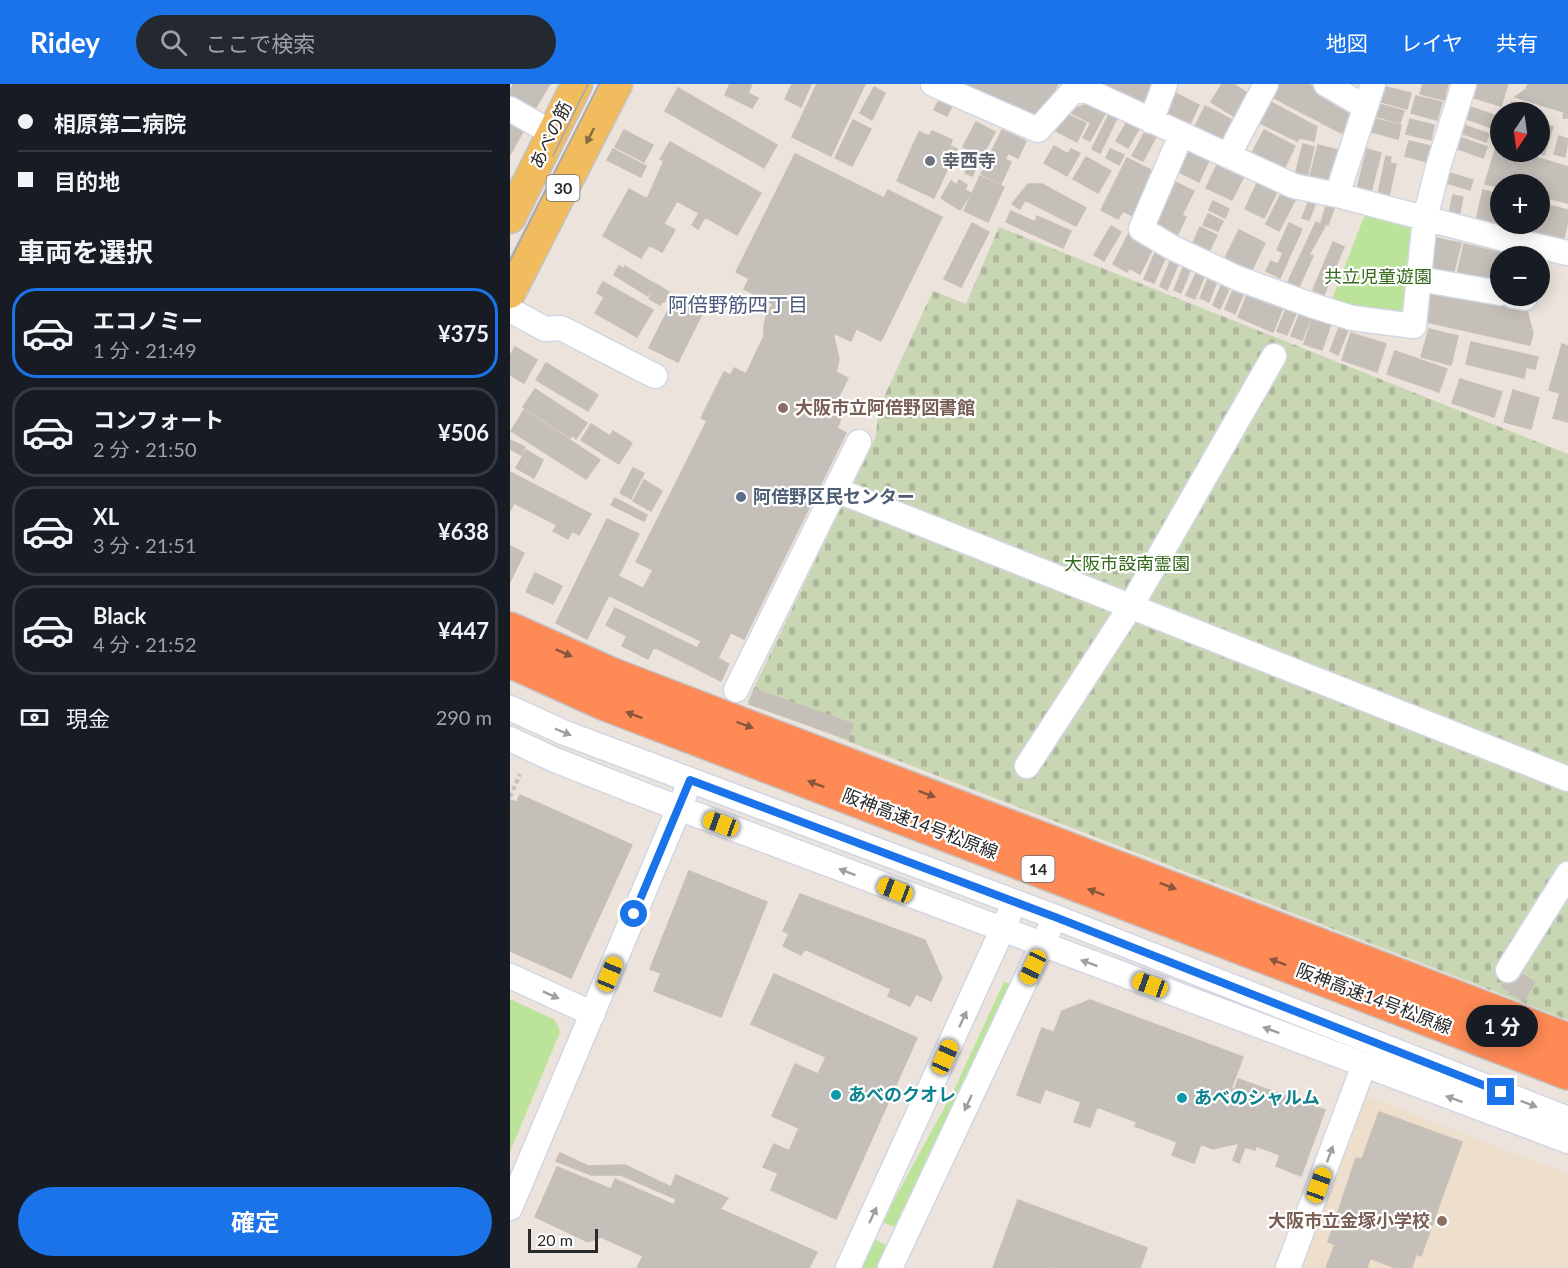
<!DOCTYPE html>
<html lang="ja">
<head>
<meta charset="utf-8">
<style>
  body { margin:0; font-family:Lato,"Noto Sans JP",sans-serif; background:#242831; color:#f1f3f6; height:100vh; display:flex; flex-direction:column; font-size:22px; white-space:nowrap }
  * { box-sizing:border-box; margin:0 }
  p { font-size:20px; color:#9ea1a6 }
  .icon { flex:none; width:33px; height:33px; fill:none; stroke:currentColor; stroke-width:2; stroke-linecap:round; stroke-linejoin:round }
  .map { position:relative; flex:1; overflow:hidden }
  .sheet { display:flex; flex-direction:column; background:#171b24; width:510px }
  .sheet>* { flex:none }
  .top-card { display:grid; align-content:center; height:132px; padding:0 18px; background:#171b24 }
  .needle { width:39px; rotate:193deg }
  .fabs { position:absolute; left:980px; top:18px; display:grid; gap:12px }
  .fabs a { display:grid; place-items:center; width:60px; height:60px; border-radius:50%; background:#171b24; box-shadow:0 3px 15px #0003; font-size:30px }
  .scale { position:absolute; left:18px; bottom:15px; width:70px; box-sizing:border-box; padding-left:6px; border:3px solid #2a2a2a; border-top:0; font-size:16px; line-height:21px; white-space:nowrap; color:#2a2a2a; -webkit-text-stroke:4px #fff; paint-order:stroke }
  .end { position:absolute; width:27px; height:27px; margin:-14px; border:8px solid #1a73e8; background:#fff; box-shadow:0 0 0 3px #fff }
  .from { border-radius:50% }
  .bubble { position:absolute; height:42px; border-radius:21px; background:#171b24; box-shadow:0 3px 15px #0003; font-size:20px; font-weight:700; line-height:42px; text-align:center }
  .car { position:absolute; width:18px; height:36px; margin:-18px -9px; border-radius:8px; box-shadow:0 0 4px 2px #0007; background:linear-gradient(#f5c518 24%,#345 0 40%,#f5c518 0 76%,#345 0 86%,#f5c518 0) }
  .top-card b { display:flex; align-items:center; gap:21px; height:57px; font-size:22px }
  .top-card b+b { border-top:2px solid #363941 }
  .top-card i { width:15px; height:15px; background:#f1f3f6 }
  ul { padding:0; list-style:none }
  li { display:flex; align-items:center; gap:18px; height:90px; margin:0 12px 9px; padding:0 6px; border:3px solid #363941; border-radius:24px }
  li div { flex:1 }
  li b { display:block; font-size:22px }
  li em { font-style:normal; font-weight:700 }
  li.current { border-color:#1a73e8 }
  li>.icon { width:54px; height:54px; stroke-width:1.5 }
  h2 { padding:0 18px; font-size:27px; line-height:72px }
  .pay { display:flex; align-items:center; gap:15px; height:66px; padding:0 18px; font-size:22px }
  .pay p { margin-inline-start:auto }
  .action { display:flex; gap:12px; margin-top:auto; padding:12px 18px }
  .action a { flex:1; height:69px; border-radius:36px; background:#1a73e8; color:#fff; font-size:24px; font-weight:700; line-height:69px; text-align:center }
  header { display:flex; align-items:center; gap:36px; box-sizing:border-box; height:84px; padding:0 30px; background:#1a73e8; color:#fff }
  header strong { font-size:28px }
  nav { display:flex; gap:33px; margin-inline-start:auto; font-size:21px }
  .search { width:420px; height:54px; background:#242831; display:flex; align-items:center; gap:15px; box-sizing:border-box; padding:0 21px; border-radius:33px; color:#9ea1a6; font-size:22px }
  main { display:flex; flex:1; min-height:0 }
  .map>svg:first-child { display:block }
  .education { fill:#eedfcc }
  .grass { fill:#bbe399 }
  .cemetery { fill:url(#cemetery-stones) }
  .building { fill:#c4bfb8; stroke:#c8bfb6; stroke-width:1.5 }
  .lines { fill:none; stroke-linecap:round; stroke-linejoin:round }
  .minor-casing { stroke:#d2d7e3; stroke-width:27 }
  .major-casing { stroke:#c3c3c3; stroke-width:33 }
  .highway-casing { stroke:#c3c3c3; stroke-width:36 }
  .path { stroke:#c3c3c3; stroke-width:4; stroke-dasharray:4.5 3; stroke-linecap:butt }
  .minor { stroke:#fff; stroke-width:24 }
  .major { stroke:#f0bc5d; stroke-width:30 }
  .highway { stroke:#fe8a56; stroke-width:33 }
  .tram { stroke:#9fa5b5; stroke-width:1.5 }
  .oneway { fill:#836c41 }
  .oneway2 { fill:#89553e }
  .oneway3 { fill:#9f9f9f }
  .route { stroke:#1a73e8; stroke-width:8 }
  .worship-dot { fill:#6b7280; stroke:#fff; stroke-width:2 }
  .education-dot { fill:#8d6e63; stroke:#fff; stroke-width:2 }
  .service-dot { fill:#5c6f8a; stroke:#fff; stroke-width:2 }
  .culture-dot { fill:#0f9aa8; stroke:#fff; stroke-width:2 }
  .labels { text-anchor:middle; stroke-width:4.5; stroke-linejoin:round; paint-order:stroke }
  .shield { fill:#fff; stroke:#6a6a6a; stroke-width:1.5 }
  .shield-label { font-size:16px; font-weight:bold; fill:#2a2a2a }
  .street-label { font-size:18px; fill:#2a2a2a; stroke:#fff }
  .worship-label { font-size:18px; font-weight:bold; fill:#5b616d; stroke:#fff; text-anchor:start }
  .park-label { font-size:18px; fill:#34681a; stroke:#fff }
  .education-label { font-size:18px; font-weight:bold; fill:#785e54; stroke:#fff; text-anchor:start }
  .service-label { font-size:18px; font-weight:bold; fill:#4e5e75; stroke:#fff; text-anchor:start }
  .culture-label { font-size:18px; font-weight:bold; fill:#0d838f; stroke:#fff; text-anchor:start }
  .neighbourhood-label { font-size:20px; fill:#4b597b; stroke:#fff }
</style>
</head>
<body>
<header>
<strong>Ridey</strong>
<div class="search"><svg class="icon" aria-label="search" viewBox="0 0 24 24"><circle cx="10" cy="10" r="6"/><path d="M15 15l6 6"/></svg>ここで検索</div>
<nav><a>地図</a><a>レイヤ</a><a>共有</a></nav>
</header>
<main>
<section class="sheet">
<div class="top-card">
<b><i class="from"></i>相原第二病院</b>
<b><i></i>目的地</b>
</div>
<h2>車両を選択</h2>
<ul>
<li class="current"><svg class="icon" aria-label="car" viewBox="0 0 24 24"><path d="M5 17H2v-5l4-1 3-4h7l3 4 3 1v5h-3M9 17h6M6 11h13"/><circle cx="7" cy="17" r="2"/><circle cx="17" cy="17" r="2"/></svg><div><b>エコノミー</b><p>1 分 · 21:49</p></div><em>¥375</em></li>
<li><svg class="icon" aria-label="car" viewBox="0 0 24 24"><path d="M5 17H2v-5l4-1 3-4h7l3 4 3 1v5h-3M9 17h6M6 11h13"/><circle cx="7" cy="17" r="2"/><circle cx="17" cy="17" r="2"/></svg><div><b>コンフォート</b><p>2 分 · 21:50</p></div><em>¥506</em></li>
<li><svg class="icon" aria-label="car" viewBox="0 0 24 24"><path d="M5 17H2v-5l4-1 3-4h7l3 4 3 1v5h-3M9 17h6M6 11h13"/><circle cx="7" cy="17" r="2"/><circle cx="17" cy="17" r="2"/></svg><div><b>XL</b><p>3 分 · 21:51</p></div><em>¥638</em></li>
<li><svg class="icon" aria-label="car" viewBox="0 0 24 24"><path d="M5 17H2v-5l4-1 3-4h7l3 4 3 1v5h-3M9 17h6M6 11h13"/><circle cx="7" cy="17" r="2"/><circle cx="17" cy="17" r="2"/></svg><div><b>Black</b><p>4 分 · 21:52</p></div><em>¥447</em></li>
</ul>
<div class="pay"><svg class="icon" aria-label="cash" viewBox="0 0 24 24"><path d="M3 7h18v10H3z"/><circle cx="12" cy="12" r="2"/></svg>現金<p>290 m</p></div>
<div class="action"><a>確定</a></div>
</section>
<div class="map">
<svg width="1058" height="1184" viewBox="0 0 1058 1184">
  <defs>
    <pattern id="cemetery-stones" width="16" height="16" patternUnits="userSpaceOnUse" patternTransform="scale(1.5)"><rect width="16" height="16" fill="#c9d6b4"/><path d="M2 7V4a2 2 0 0 1 4 0v3zM10 15v-3a2 2 0 0 1 4 0v3z" fill="#adb89b"/></pattern>
  </defs>
  <rect width="100%" height="100%" fill="#ece3dc"/>
  <path class="education" d="M859,1013L1058,1090V1184H790L850,1017Z"/>
  <path class="grass" d="M855,130L907,145L898,236L821,218Z
    M494,898L501,900L389,1145L372,1138L443,1008Z
    M0,915L45,936L50,948L0,1068Z
    M364,1155L378,1162L368,1184H351Z"/>
  <path class="cemetery" d="M489,143L1058,370V936L237,618L366,352L368,328L373,315L423,207L456,220Z"/>
  <path class="building" d="M4,0H40L22,30L0,18V6Z
    M220,0H242L238,9L248,14L242,24L215,11Z
    M282,0H301L291,23L275,15Z
    M307,0H355L321,72L282,53Z
    M440,0H548L541,14L522,37Z
    M596,0H643L635,21L594,5Z
    M712,0H723L739,10L725,33L701,18Z
    M764,0H798L848,26L835,51L764,14L767,10L760,7Z
    M913,0H938L934,16L910,10Z
    M965,0H998L991,22L961,13Z
    M1018,0H1058V34H1053L1054,28L1005,13L1016,5Z
    M872,2L901,9L897,25L868,17Z
    M364,3L375,9L362,36L350,29Z
    M168,4L267,61L254,84L155,27Z
    M661,7L689,21L680,40L652,27Z
    M906,12L932,18L927,36L901,29Z
    M755,15L807,43L804,57L790,54L787,57L744,36Z
    M429,16L442,22L437,32L424,26Z
    M1001,18L1010,21L1008,28H998Z
    M580,19L596,28L580,57L573,54L581,39L558,27Z
    M869,20L894,27L890,39L865,32Z
    M695,22L709,29L697,54L683,47Z
    M958,22L989,33L985,45L954,34Z
    M601,26L609,30L590,69L582,65Z
    M709,29L726,38L714,62L697,54Z
    M556,30L576,39L567,58L544,46Z
    M862,34L891,41L888,55L858,47Z
    M900,35L924,41L921,56L896,50Z
    M0,36L15,44L6,60L0,57Z
    M343,36L361,45L342,82L325,74Z
    M618,36L630,43L618,64L606,57Z
    M466,38L485,48L462,92L455,89L465,69L453,63Z
    M951,40L979,50L976,58L948,48Z
    M1032,40L1043,43L1034,71L1024,68H1029V51Z
    M114,46L143,61L134,78L105,63Z
    M492,46L516,57L508,74L498,69L495,75L501,78L491,100L471,90Z
    M636,46L647,51L633,77L622,72Z
    M754,46L785,62L774,85L742,69Z
    M422,47L442,56L440,62L447,65L424,114L387,97L409,48L419,52Z
    M947,52L977,63L973,74L943,63Z
    M1049,52L1058,55L1055,73L1044,70Z
    M0,57L6,60L0,71Z
    M899,57L921,62L917,78L895,72Z
    M160,58L251,109L227,151L195,133L188,145L182,141L189,129L167,117L154,140L165,146L152,168L139,161L131,174L93,152L119,105L137,115L154,77L150,75Z
    M793,60L804,63L796,98L784,95Z
    M987,60L990,61V68H1010L1058,83V119L1029,112V100H990V103L975,100Z
    M677,61L701,72L689,98L665,86Z
    M808,61L836,68L824,98L800,92Z
    M544,62L558,70L561,65L570,69L557,92L534,79Z
    M103,65L136,82L131,93L97,76Z
    M600,65L614,71L609,81L596,74Z
    M857,65L871,69L861,108L847,105Z
    M285,70L374,114L378,106L432,133L371,257L318,231L326,215L277,191L268,209L226,188Z
    M876,72L881,73L880,79L886,80L879,113L868,110Z
    M576,73L601,87L588,109L563,95Z
    M617,74L647,89L625,133L613,127L608,135L591,126Z
    M708,79L734,92L722,116L696,104Z
    M933,87L963,96L960,106L930,97Z
    M470,92L494,103L478,138L454,127Z
    M659,95L684,107L672,131L676,133L668,150L654,144L651,149L636,142Z
    M749,95L769,104L754,134L735,125Z
    M449,96L457,101L455,106L461,109L450,126L431,114L441,97L447,101Z
    M518,100H532L576,124L566,142L515,116L510,125L502,120Z
    M973,106L990,110V140H1029V119L1058,126V137L1052,162L965,141Z
    M771,110L785,116L769,147L756,140Z
    M943,111L953,113L948,137L938,135Z
    M703,117L719,125L715,134L699,126Z
    M798,119L805,121L799,136L792,134Z
    M816,122L824,125L818,141L811,139Z
    M501,127L525,138L527,132L561,147L553,164L496,138Z
    M698,130L713,137L708,147L693,141Z
    M806,138L815,142L799,171L803,172L788,205L777,200Z
    M462,139L479,148L451,203L434,195Z
    M779,139L792,145L770,194L756,187L761,177L768,180L773,169L767,166Z
    M601,142L611,148L594,177L584,171Z
    M690,143L707,151L697,172L681,164Z
    M729,146L755,159L741,188L714,176Z
    M619,149L644,162L630,190L619,184L617,188L603,180Z
    M927,154L940,157L933,189L919,185Z
    M940,157L951,159L943,191L933,189Z
    M823,158L834,163L814,211L803,206Z
    M954,160L996,170L995,172H990L988,202L947,191Z
    M647,164L658,168L644,199L634,195Z
    M663,171L671,174L657,206L650,202Z
    M676,176L683,179L671,209L664,206Z
    M109,182L114,185L115,182L145,200L138,212L104,191Z
    M689,183L697,186L685,215L676,211Z
    M701,188L709,192L699,218L690,214Z
    M277,191L326,215L318,231L346,245L341,257L323,249L329,275L326,288L254,252V242L257,229L263,220L234,205L239,195L268,209Z
    M715,193L723,196L710,225L703,221Z
    M93,198L143,226L127,253L85,229L94,213L87,209Z
    M726,199L736,203L725,230L715,225Z
    M146,200L159,208L154,218L152,217L150,221L139,215Z
    M740,204L775,219L763,248L728,233Z
    M917,204L1015,220L1023,249L1020,261L912,237Z
    M163,216L192,230L168,278L139,264Z
    M777,223L787,227L777,251L767,247Z
    M791,226L802,230L792,256L781,252Z
    M802,234L821,240L812,266L794,260Z
    M831,238L840,241L828,271L820,267Z
    M919,245L948,252L941,281L911,273Z
    M841,249L876,260L867,288L832,276Z
    M254,252L338,294L320,330L331,335L327,344L336,349L234,555L133,505L143,486L126,478L197,337L191,334L214,288L221,291L224,284L236,290Z
    M961,258L1028,273L1025,285L1016,283L1014,294L956,280Z
    M1052,260L1058,262V338L1043,334L1050,309L1039,306Z
    M5,263L27,276L14,299L0,291V272Z
    M885,267L937,285L929,308L877,290Z
    M36,279L88,311L78,327L26,296Z
    M950,295L992,308L984,333L942,319Z
    M25,305L77,339L66,355L62,351L60,354L13,323Z
    M1003,306L1029,314L1021,345L994,338Z
    M14,326L90,376L76,395L1,347Z
    M81,340L100,352L103,347L122,359L109,380L71,356Z
    M0,356L15,363L11,371L0,365Z
    M16,366L33,376L24,394L6,384Z
    M123,384L134,389L121,415L110,409Z
    M0,388L81,430L69,451L62,447L58,455L43,447L47,441L4,419L0,427Z
    M134,396L152,407L141,427L123,417Z
    M105,414L137,431L134,437L101,421Z
    M97,435L129,450L77,555L46,539Z
    M0,462L14,469L0,498Z
    M25,489L52,502L43,520L16,508Z
    M108,492L221,548L208,574L219,580L211,597L144,563L138,575L112,562L117,552L96,541L105,524L187,564L191,557L98,511Z
    M245,605L343,640L338,655L239,620Z
    M10,711L122,761L61,894L0,867V731Z
    M0,716L6,718L0,731Z
    M179,787L257,818L211,933L144,907L151,889L140,885Z
    M290,810L415,856L432,894L421,917L406,910L400,922L378,912L381,905L295,865L291,871L273,862L279,850L273,847Z
    M1003,885L1025,898L1014,917L992,903Z
    M264,890L407,954L326,1135L261,1106L268,1089L253,1083L264,1060L279,1067L289,1044L262,1032L285,980L308,990L316,973L241,940Z
    M580,916L733,973L721,1005L684,991L680,999L544,948L552,927Z
    M532,944L680,999L684,991L721,1005H725L728,995L815,1026L791,1092L766,1082L770,1071L746,1062L745,1066L735,1063L729,1079L723,1076L729,1059L703,1065L691,1060L684,1079L662,1071L667,1058L625,1042L627,1038L587,1023L580,1043L564,1038L571,1018L535,1005L530,1019L507,1011Z
    M869,1028L952,1058L911,1172L906,1170L902,1184H886L818,1158L846,1074L852,1075Z
    M50,1069L78,1082L115,1081L161,1103L166,1091L218,1114L210,1125L307,1168L299,1184H127L133,1172L91,1153L78,1158L25,1133L47,1083L101,1105L105,1095L164,1121L166,1115L111,1091H81L46,1077Z
    M508,1116L637,1164L630,1184H543L538,1182V1184H483Z
    M825,1160L860,1174L857,1184H816Z"/>
  <g class="lines">
    <g class="minor-casing">
      <path id="minor" d="M423,0L528,46L563,7H578L784,102L827,111L990,154L1058,169
        M816,0L855,23
        M0,25L42,49
        M641,37L655,0
        M671,51L631,145L663,164L727,194L801,221L842,234L904,242L915,134L928,83L954,0
        M718,72L756,0
        M827,111L863,0
        M909,195L990,209
        M1003,212L1015,214V212
        M0,226L35,245L51,244L145,292
        M326,406L1058,695
        M226,606L349,358
        M0,624L55,649L545,833L1058,1035
        M0,655L45,676L134,711L1058,1057
        M517,682L621,522L764,272
        M998,886L1058,790
        M0,892L83,930
        M0,1124L175,710
        M338,1184L499,831
        M380,1184L539,846
        M778,1184L854,981"/>
    </g>
    <g class="major-casing">
      <path id="major" d="M0,134L67,0
        M0,209L107,0"/>
    </g>
    <g class="highway-casing">
      <path id="highway" d="M0,545L103,591L1058,956
        M0,577L93,619L1058,989"/>
    </g>
    <path class="path" d="M0,713L10,690"/>
    <use href="#minor" class="minor"/>
    <use href="#major" class="major"/>
    <use href="#highway" class="highway"/>
    <path class="tram" d="M43,72L78,0
      M0,177L89,0"/>
  </g>
  <defs><path id="oneway-solid" d="M-6-.8H1V-3.2L6.5 0L1 3.2V.8H-6Z" transform="scale(1.5)"/></defs>
  <use class="oneway" href="#oneway-solid" transform="translate(80 52) rotate(117)"/>
  <g class="oneway2">
    <use href="#oneway-solid" transform="translate(54 569) rotate(24)"/>
    <use href="#oneway-solid" transform="translate(124 631) rotate(-159)"/>
    <use href="#oneway-solid" transform="translate(235 641) rotate(21)"/>
    <use href="#oneway-solid" transform="translate(306 700) rotate(-159)"/>
    <use href="#oneway-solid" transform="translate(417 710) rotate(21)"/>
    <use href="#oneway-solid" transform="translate(658 802) rotate(21)"/>
    <use href="#oneway-solid" transform="translate(586 808) rotate(-159)"/>
    <use href="#oneway-solid" transform="translate(768 878) rotate(-159)"/>
  </g>
  <g class="oneway3">
    <use href="#oneway-solid" transform="translate(53 648) rotate(23)"/>
    <use href="#oneway-solid" transform="translate(337 788) rotate(-159)"/>
    <use href="#oneway-solid" transform="translate(579 879) rotate(-160)"/>
    <use href="#oneway-solid" transform="translate(41 911) rotate(24)"/>
    <use href="#oneway-solid" transform="translate(453 935) rotate(-65)"/>
    <use href="#oneway-solid" transform="translate(761 946) rotate(-160)"/>
    <use href="#oneway-solid" transform="translate(944 1015) rotate(-160)"/>
    <use href="#oneway-solid" transform="translate(458 1019) rotate(115)"/>
    <use href="#oneway-solid" transform="translate(1019 1020) rotate(21)"/>
    <use href="#oneway-solid" transform="translate(820 1070) rotate(-70)"/>
    <use href="#oneway-solid" transform="translate(363 1131) rotate(-65)"/>
  </g>
  <g class="lines">
    <path class="route" d="M124,830L180,696L545,833L991,1008"/>
  </g>
  <circle class="worship-dot" cx="420" cy="77" r="6"/>
  <g class="education-dot">
    <circle cx="273" cy="324" r="6"/>
    <circle cx="932" cy="1137" r="6"/>
  </g>
  <circle class="service-dot" cx="231" cy="413" r="6"/>
  <g class="culture-dot">
    <circle cx="326" cy="1011" r="6"/>
    <circle cx="672" cy="1014" r="6"/>
  </g>
  <g class="labels">
    <g class="shield">
      <rect x="36.5" y="91" width="33" height="26" rx="4.5"/>
      <rect x="511.5" y="772" width="33" height="26" rx="4.5"/>
    </g>
    <g class="shield-label">
      <text x="53" y="110">30</text>
      <text x="528" y="791">14</text>
    </g>
    <g class="street-label">
      <text transform="translate(41 51) rotate(-64)" y="6">あべの筋</text>
      <text transform="translate(410 740) rotate(21)" y="6">阪神高速14号松原線</text>
      <text transform="translate(864 915) rotate(21)" y="6">阪神高速14号松原線</text>
    </g>
    <g class="worship-label">
      <text x="432" y="83">幸西寺</text>
    </g>
    <g class="park-label">
      <text x="868" y="199">共立児童遊園</text>
      <text x="617" y="486">大阪市設南霊園</text>
    </g>
    <g class="education-label">
      <text x="285" y="330">大阪市立阿倍野図書館</text>
      <text x="920" y="1143" text-anchor="end">大阪市立金塚小学校</text>
    </g>
    <g class="service-label">
      <text x="243" y="419">阿倍野区民センター</text>
    </g>
    <g class="culture-label">
      <text x="338" y="1017">あべのクオレ</text>
      <text x="684" y="1020">あべのシャルム</text>
    </g>
    <g class="neighbourhood-label">
      <text x="228" y="228">阿倍野筋四丁目</text>
    </g>
  </g>
</svg>
<div class="fabs">
<a><svg class="needle" viewBox="-14 -14 28 28"><path d="M0-13l5 13h-10z" fill="#e53935"/><path d="M0 13l5-13h-10z" fill="#9ea1a6"/></svg></a>
<a>+</a>
<a>−</a>
</div>
<div class="scale">20 m</div>
<i class="end from" style="left:124px;top:830px"></i>
<i class="end" style="left:991px;top:1008px"></i>
<div class="bubble" style="left:956px;top:921px;width:72px">1 分</div>
<i class="car" style="left:211px;top:740px;rotate:290deg"></i>
<i class="car" style="left:385px;top:806px;rotate:291deg"></i>
<i class="car" style="left:523px;top:883px;rotate:205deg"></i>
<i class="car" style="left:100px;top:890px;rotate:22deg"></i>
<i class="car" style="left:640px;top:901px;rotate:290deg"></i>
<i class="car" style="left:435px;top:973px;rotate:24deg"></i>
<i class="car" style="left:809px;top:1101px;rotate:20deg"></i>
</div>
</main>
</body>
</html>
